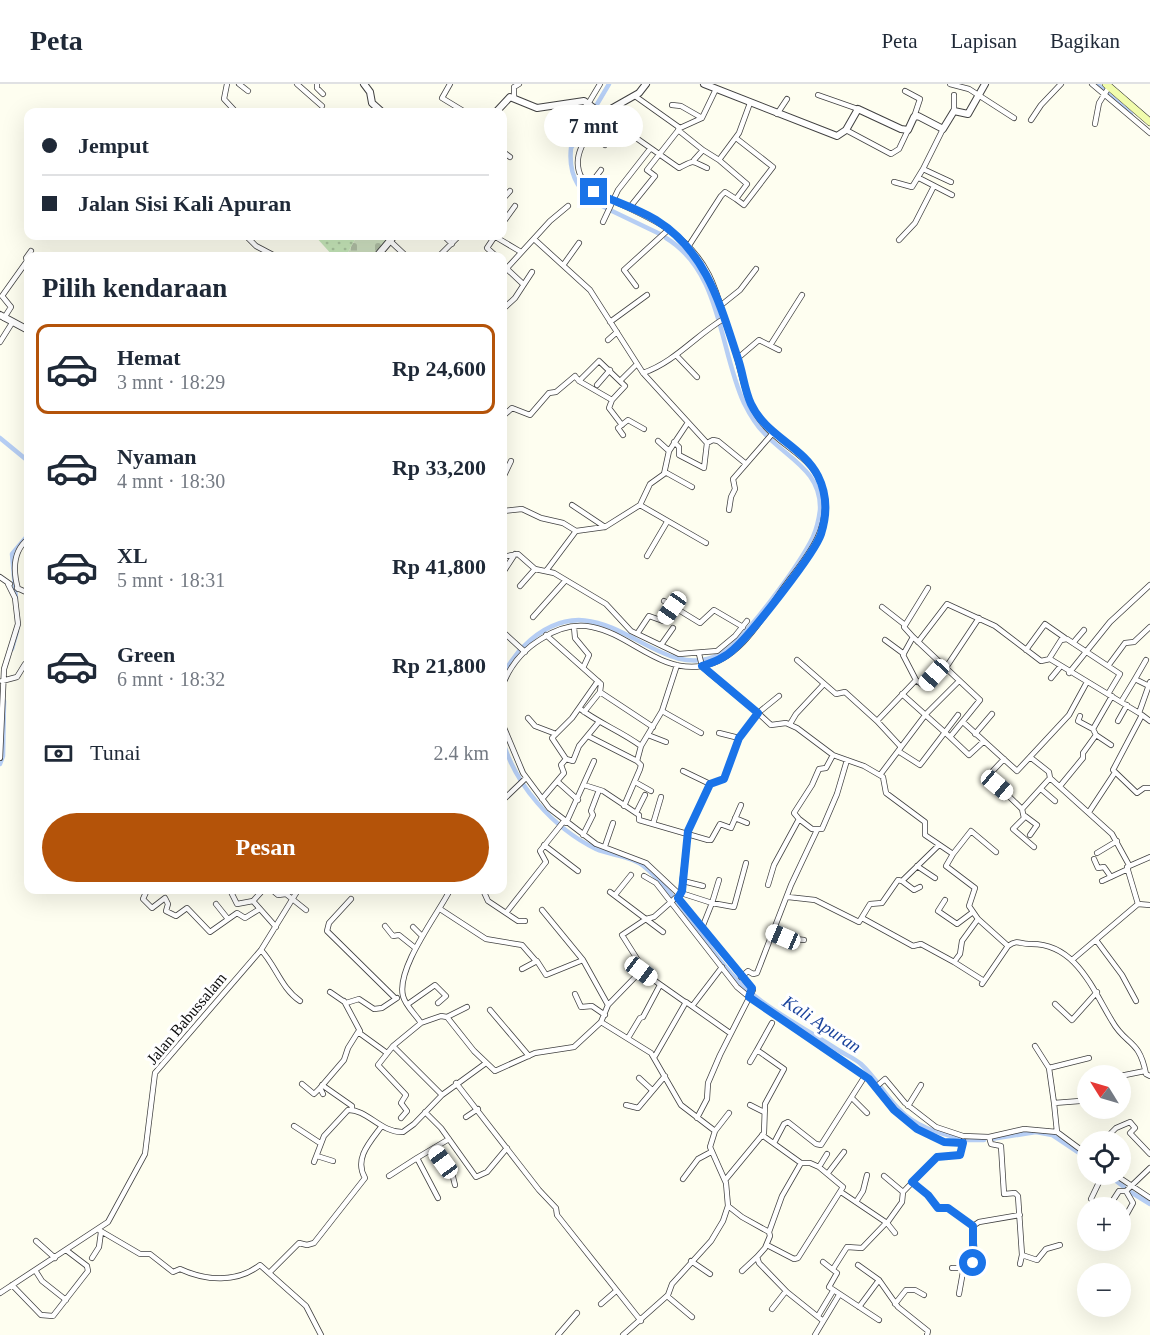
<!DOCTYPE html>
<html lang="id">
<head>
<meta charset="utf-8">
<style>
  body { margin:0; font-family:Georgia,serif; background:#f6f6f7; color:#1f2937; height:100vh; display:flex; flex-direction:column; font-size:22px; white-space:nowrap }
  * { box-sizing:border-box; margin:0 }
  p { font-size:20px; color:#747a83 }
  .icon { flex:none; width:33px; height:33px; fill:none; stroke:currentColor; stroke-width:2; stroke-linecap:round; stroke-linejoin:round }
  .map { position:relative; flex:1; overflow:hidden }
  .drawer { position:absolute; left:24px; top:168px; width:483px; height:642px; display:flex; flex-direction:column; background:#fff; border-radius:12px; box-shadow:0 6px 24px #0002 }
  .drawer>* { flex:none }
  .hud { position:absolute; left:24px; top:24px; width:483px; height:132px; border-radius:12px; box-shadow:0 6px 24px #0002; display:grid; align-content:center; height:132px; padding:0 18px; background:#fff }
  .needle { width:39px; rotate:307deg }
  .fabs { position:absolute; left:1077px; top:981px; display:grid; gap:12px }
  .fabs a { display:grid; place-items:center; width:54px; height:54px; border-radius:50%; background:#fff; box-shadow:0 6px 24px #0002; font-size:30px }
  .end { position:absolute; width:27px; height:27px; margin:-14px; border:8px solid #1a73e8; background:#fff; box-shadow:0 0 0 3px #fff }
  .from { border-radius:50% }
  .bubble { position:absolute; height:42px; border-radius:21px; background:#fff; box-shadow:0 6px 24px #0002; font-size:20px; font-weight:700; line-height:42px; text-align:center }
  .car { position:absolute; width:18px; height:36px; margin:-18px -9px; border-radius:8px; box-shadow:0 0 4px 2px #0007; background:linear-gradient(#fff 24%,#345 0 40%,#fff 0 76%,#345 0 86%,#fff 0) }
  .hud b { display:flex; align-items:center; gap:21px; height:57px; font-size:22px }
  .hud b+b { border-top:2px solid #e0e1e3 }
  .hud i { width:15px; height:15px; background:#1f2937 }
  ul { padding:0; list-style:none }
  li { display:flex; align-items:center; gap:18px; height:90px; margin:0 12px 9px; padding:0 6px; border:3px solid transparent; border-radius:12px }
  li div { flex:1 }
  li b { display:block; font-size:22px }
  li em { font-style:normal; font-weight:700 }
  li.selected { border-color:#b45309 }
  li>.icon { width:54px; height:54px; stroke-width:1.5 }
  h2 { padding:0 18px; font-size:27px; line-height:72px }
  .pay { display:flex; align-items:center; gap:15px; height:66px; padding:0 18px; font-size:22px }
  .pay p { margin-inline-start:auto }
  .button { display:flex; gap:12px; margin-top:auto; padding:12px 18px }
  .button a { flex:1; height:69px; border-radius:36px; background:#b45309; color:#fff; font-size:24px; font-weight:700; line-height:69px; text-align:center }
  header { display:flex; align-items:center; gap:36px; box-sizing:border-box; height:84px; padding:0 30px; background:#fff; border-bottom:2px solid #e0e1e3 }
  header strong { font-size:28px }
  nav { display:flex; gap:33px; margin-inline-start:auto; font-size:21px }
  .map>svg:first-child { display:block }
  .grass { fill:url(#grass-dots) }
  .cemetery { fill:url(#cemetery-stones) }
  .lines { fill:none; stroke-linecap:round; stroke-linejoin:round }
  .canal { stroke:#b6cef4; stroke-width:4.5 }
  .minor-casing { stroke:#414141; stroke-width:6 }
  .tertiary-casing { stroke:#414141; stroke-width:8 }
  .secondary-casing { stroke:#303030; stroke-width:8 }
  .minor { stroke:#fff; stroke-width:4.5 }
  .tertiary { stroke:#fff; stroke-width:6 }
  .secondary { stroke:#f1fcad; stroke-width:7 }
  .route { stroke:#1a73e8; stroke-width:8 }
  .labels { text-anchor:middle; stroke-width:6; stroke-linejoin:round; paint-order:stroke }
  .street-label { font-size:16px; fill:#0e0e0e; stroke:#fff }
  .water-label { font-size:18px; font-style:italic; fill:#1b449c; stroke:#fff }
</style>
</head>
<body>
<header>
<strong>Peta</strong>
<nav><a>Peta</a><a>Lapisan</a><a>Bagikan</a></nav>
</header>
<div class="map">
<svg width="1150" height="1251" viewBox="0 0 1150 1251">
  <defs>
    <pattern id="grass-dots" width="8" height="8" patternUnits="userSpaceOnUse" patternTransform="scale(1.5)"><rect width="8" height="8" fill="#c7e8ba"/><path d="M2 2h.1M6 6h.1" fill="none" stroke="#aac69f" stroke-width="1.8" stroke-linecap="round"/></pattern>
    <pattern id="cemetery-stones" width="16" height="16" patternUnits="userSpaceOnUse" patternTransform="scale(1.5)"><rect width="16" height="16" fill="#cee0c1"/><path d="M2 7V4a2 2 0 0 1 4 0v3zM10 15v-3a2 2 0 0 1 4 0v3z" fill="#b0bfa5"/></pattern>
  </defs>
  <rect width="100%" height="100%" fill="#fefef0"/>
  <path class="grass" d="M315,152H357L346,172H333Z"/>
  <path class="cemetery" d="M357,152H394L377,172H346Z"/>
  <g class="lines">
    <path class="canal" d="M1097,0L1103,5
      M1108,10L1131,30
      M606,124C580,111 568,93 571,64L609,0
      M612,127L660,150
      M0,354L28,377
      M16,515L12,470L28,451
      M524,562C602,486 654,605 720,570C744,558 801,478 813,453C816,446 819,434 820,426C822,387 787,374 764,349C756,341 749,329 744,319C719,265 722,188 666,154
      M12,565L17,547
      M502,590L519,567
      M502,654C514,700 553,744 596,765C612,772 633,772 646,784C684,817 707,868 744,903C768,925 809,947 838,966C846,971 854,974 861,980C876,994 885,1011 899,1025C915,1042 937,1049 959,1054
      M0,680L3,672L4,617
      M991,1055L1036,1048L1052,1051L1088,1075
      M966,1056H984
      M1107,1090L1124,1103
      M1129,1107L1150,1120"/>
    <g class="minor-casing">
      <path id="minor" d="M227,0L224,15L236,28
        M239,0L248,7
        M297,0L322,22
        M317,0V4L323,10
        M450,0L442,14L465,28
        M950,0L969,5L1014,34
        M1092,0L1150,49
        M905,7L920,15L914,33
        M818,11L858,25
        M635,12L680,44
        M514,13V3L519,0
        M588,20L600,0
        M672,21L681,22L702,34
        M954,27V11
        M777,30L787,15
        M1031,36L1041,21L1061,0
        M1095,40L1099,19L1109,3
        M943,45L923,85L951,98
        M678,46L703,66
        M846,46L891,70L899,65L908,46
        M605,61L618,43
        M502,67L510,73
        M694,76L703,66L719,76L739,49L750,19
        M719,76L747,100L736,115L744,121L773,83L736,54
        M919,94L952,111
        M894,98L912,103L923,85
        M588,103L601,86
        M502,116L510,107
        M630,123L655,92L647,86L680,44L702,34L716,5
        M603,138L618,106L650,65
        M502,140L515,122
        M246,152L256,162L275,172
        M444,152L452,160
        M494,152L521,168
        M495,152L487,164L496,172
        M534,155L590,206L643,289L707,359L704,384L679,371V363L674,358
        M389,156L406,172
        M899,156L915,139L934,102
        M688,163L721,112L725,108L736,115
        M439,172L459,152
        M28,179L26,174L31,167
        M564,180L579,159
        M523,200L508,186V183L550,137L568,122
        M636,202L624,186L668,146
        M720,222L740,206L756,185
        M502,226L515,214L532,188
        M4,234L11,223L2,212L27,177
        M610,238L647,211
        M608,256L617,248
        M0,258L12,239
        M771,260L802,211
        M676,271L697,293
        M738,274L759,256L779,266
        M643,289C675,278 696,251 725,234
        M620,297L637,280
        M597,301L610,286
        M612,316L609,324L622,341
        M502,333L512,324L530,331L549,309L556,308L575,292L579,297L612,316L625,302L599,277L579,297
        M623,351L618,344L628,336L644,345
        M658,357L669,367
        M707,359L713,356L718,357L745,379
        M665,388L692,403
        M502,396L511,377
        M572,421L605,443
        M640,421L706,459
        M729,426L731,413L735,405L733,395L773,349
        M504,427L522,425L541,434L563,439L576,447L605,443L640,421L650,400L664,390L669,367L687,340
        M647,472L667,438
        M502,473L518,470L535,485L554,489L606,520L631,547L679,570L717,567L735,552L747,537
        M546,487L576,447
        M502,490L515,470
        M0,493L10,500
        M520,502L535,485
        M17,504L28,509
        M18,505C13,487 13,467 28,455
        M664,517L700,539L714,526L743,543
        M882,523L905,541
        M533,533L565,497
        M574,543L575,554L589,571L583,584
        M502,547L525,568
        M637,550L649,532L663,537L672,524
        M546,551L601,600L600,608L653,643
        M913,553L904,543L928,504
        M885,556L904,570
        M918,558L947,520L995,542L1041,577L1050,575L1139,629
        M1073,559L1084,546
        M661,561L673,544
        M1026,566L1045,540L1065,554
        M699,570L702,582L708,588L758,629L779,612
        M1049,575L1061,556L1067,555L1120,590L1108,610
        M797,576L836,610L845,608L877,637L916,596L903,571L913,553L980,616L950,653L902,610
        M1108,582L1125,559L1134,558L1150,543
        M945,585L979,534
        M1069,589L1110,538L1150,501
        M1051,594L1060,583
        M1135,595L1146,576
        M916,596L924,602L942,582
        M2,597L17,593L25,580H28
        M1150,598L1139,629L1142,631L1113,686L1137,709L1144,704H1150
        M502,603C509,583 523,566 541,555C608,511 642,592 702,582C742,576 766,527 787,499C808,471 830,446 824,410C818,374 783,365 763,340C744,317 742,287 733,260C724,237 720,213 709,191C684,142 639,130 594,108C562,82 584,56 602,30L679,84C695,76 690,76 707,84
        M1121,618L1135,595L1149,602
        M579,624C600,640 619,646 641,662
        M662,627L701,649
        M584,628L600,608
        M1142,631L1150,637
        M1080,632L1078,637L1093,645
        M528,634L535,642L556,650
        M877,637L901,663
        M1118,637L1127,621
        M963,638L1017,687L1069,631L1087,598
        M502,639L523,689L549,724L596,760L646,779L680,811
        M790,640L796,630L824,600
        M719,649L739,654
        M975,650L992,630
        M648,651L666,658
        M1096,651L1111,661
        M588,652L637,677
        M950,653L969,671L983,658
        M898,667L920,681L958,631
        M1030,673L1049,688L1050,694L1022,725L1024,734L1013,745L1034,763
        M0,674L4,585L18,540L15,514L8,500
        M566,675L573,677L579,662L598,639
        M1004,675L988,692L1022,725
        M683,687L710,700
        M880,691L926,630L959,597
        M1050,694L1112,750L1129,781
        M558,698L578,716
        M635,698L651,707
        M584,701L603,707L639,731V736L708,756H711L720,740L731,744L741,721
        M1060,702L1083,674V669L1096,651L1093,645L1112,612
        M1041,705L1055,717
        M542,715L564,689L561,681L566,675L552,654L572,634L598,597
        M502,717L526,694
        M624,722L640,685L641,681L637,677L641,662L662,627L677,581
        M1089,728L1114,690
        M636,729L645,711
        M1025,732L1037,741L1030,751
        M735,734L747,739
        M799,735L812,745H822L837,710L847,676
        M566,739L594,677
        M653,740L661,713
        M583,751L593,731L591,727L599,706
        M544,761L578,787
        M605,762L613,739
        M1097,769L1117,757
        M953,770L971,747L996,768
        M1094,775L1098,784L1104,783L1111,793
        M917,782L935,794
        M644,792L656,799L737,903L749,913L869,995L895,1026L917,1045L944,1058L963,1059
        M683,797L703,802
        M902,797L914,806L920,803
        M1102,797L1128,785
        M768,801L774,781L799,735L794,729L812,701L819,685L826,684L833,671
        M147,806L143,815L152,824L165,814L168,820L166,827L176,832L187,824L210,848L237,829L245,834L258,826
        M230,806L237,820L253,817
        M263,806L253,817L276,843
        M272,806L278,811L286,810L306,826
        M316,806H317
        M450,806C438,830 396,884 403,912C405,921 416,931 421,939L441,932L447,933L474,967L495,987L535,969L574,963L601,938L651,969L681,1021L715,1047L710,1063L726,1099L728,1122L723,1137L711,1157L672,1200L668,1211L623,1251
        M472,806H475
        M483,806L488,817L506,829
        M610,808L663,848
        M681,809L712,819L719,796
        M615,811L631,791
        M788,813L815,816L859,838L870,820L882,819L898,796L902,797L939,761
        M678,814L753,906L720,971L708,999L707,1015L697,1034
        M351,815L329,839L327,847L395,914
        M945,816L938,827L957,840L973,828
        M216,820L228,835
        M1138,820L1150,821
        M440,825L486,855L522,861L536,877
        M542,826L583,876L608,921
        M862,834L913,862L921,860L954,878L960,870L962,857L978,835
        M525,837H518L506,829L546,778L540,767L564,737
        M385,842L393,852L399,851L414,863
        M413,843L422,852
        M702,844L712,819L734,823L746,779
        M772,848L788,854L804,856
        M1096,856L1122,891L1136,917
        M261,866C276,882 281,904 300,917
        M1072,876L1138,820L1127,783L1150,773
        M954,878L984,897
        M522,885L537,877L546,891L583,876
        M641,887L685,918
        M741,893L748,887L753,890L757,889L791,801L817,746
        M982,900L1008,862
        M330,908L346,919L359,915L374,925L382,924L397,914
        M575,910L581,923L592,922L605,931
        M344,917L360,947
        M408,920L435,901L446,912L438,919
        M1055,920L1072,936L1097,908
        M693,921L722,883
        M490,926L529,972
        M447,933L467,923
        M601,938L608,921L641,887L639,878L622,851L646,835L654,833L681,809L688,747L710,700L724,695L739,654L758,629L771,641L786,639L797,644L833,671L864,682L883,693L886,709L925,738V751L953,770L946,782L975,804L969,822L978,835L1008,862C1018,855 1019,860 1029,860C1075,858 1092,904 1112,937C1126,962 1139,954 1146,990L1150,992
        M628,954L640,934L643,933L660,901
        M393,962L442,1011
        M1035,962L1049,984L1054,1019
        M655,972L686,918L730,949
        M750,978L757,966
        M1049,984L1089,974
        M1120,992L1145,987
        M639,994L652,1006
        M456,999L539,1106L556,1124L557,1131L641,1237
        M302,1000L314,1010L320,1004
        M322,1001L352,1022V1025
        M877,1002L885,995L905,1019L936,1043L963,1052L989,1053L1024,1045L1057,1048L1088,1071
        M323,1010L320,1004L344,976L348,964L358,948L387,969
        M852,1014L867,1029
        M626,1021L638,1024L665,992
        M750,1021L764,1028
        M908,1022L921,1001
        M425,1028L441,1044L476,1093L487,1088L507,1064
        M466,1033L478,1025
        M401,1034L407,1027L401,1019L406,1011L378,981L393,962L421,939
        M294,1042L320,1059
        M715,1047L729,1029
        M1057,1048L1054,1019L1080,1017L1088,1010
        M762,1051L801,1079H810L819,1083L843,1103L798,1174L794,1175L767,1161
        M989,1053L991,1060L1001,1062L1004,1110L1015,1109L1018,1112L1022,1171L1020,1180
        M1102,1058L1116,1044L1130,1038L1135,1044L1130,1049L1150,1070
        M774,1059L784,1040L788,1038L816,1060L821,1061L865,992
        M433,1065L452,1089L455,1101
        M317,1072L333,1077
        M314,1078L324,1052L348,1026C367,1025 381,1049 403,1048L414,1040L442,1011L486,979
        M819,1083L827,1070
        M828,1089L844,1068
        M1114,1090L1150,1114
        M389,1092L417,1074
        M884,1092L903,1108
        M683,1095L698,1075L711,1068
        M726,1095L764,1049L765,1020L784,985L757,966L772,939
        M912,1098L928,1111L938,1124H948L973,1142L975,1176L964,1182L959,1210
        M841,1108L887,1139L902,1118L903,1108L937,1073L960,1071L963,1057
        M438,1114L417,1074L449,1055
        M1091,1115L1103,1090
        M856,1118L863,1107L867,1091
        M728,1122L742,1133L769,1148L770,1152L765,1164L757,1173L759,1179L787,1208L822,1236
        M1108,1124L1119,1107H1126L1150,1084
        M1123,1137L1133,1119L1126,1107
        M887,1139L895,1149
        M973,1142L979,1138L1020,1131
        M99,1146L140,1170H150L173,1188L180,1185C206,1197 237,1199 260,1181L269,1189L299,1159L307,1161L314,1159L365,1094C354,1075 369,1059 381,1043
        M769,1148L782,1112L801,1079
        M36,1157L55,1174
        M1022,1171L1037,1176L1046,1165L1060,1161
        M92,1174L99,1163L101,1148
        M691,1177L710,1190
        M823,1178L837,1189L829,1203L879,1236
        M858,1181L879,1196L898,1223L928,1247L927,1251
        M952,1184H964
        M833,1185L847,1163L862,1164L886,1139
        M35,1186L42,1197L66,1216
        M742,1187L757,1173
        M269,1189L306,1222L321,1251
        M12,1201L41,1231L53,1232L88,1187L87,1182L66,1166
        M0,1209L108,1138L145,1070L155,989L261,866L298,806
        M667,1212L692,1233
        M601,1220L616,1207
        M895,1220L906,1206H915L924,1211
        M859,1223L879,1196
        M772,1225L786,1207
        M818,1232L833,1207
        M558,1251L577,1229
        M815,1251L839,1211"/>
    </g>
    <g class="tertiary-casing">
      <path id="tertiary" d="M364,0L370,8L372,19L382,28
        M704,0L837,52L846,46L858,25L901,45L908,46L914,33L918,32L943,45L954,27L968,30L985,0
        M496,28L510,13L537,24L584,17L602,30L639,9L646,0
        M377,172L394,152
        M0,231L28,246"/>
    </g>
    <g class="secondary-casing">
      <path id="secondary" d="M1106,0L1150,38"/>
    </g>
    <use href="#minor" class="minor"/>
    <use href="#tertiary" class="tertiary"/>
    <use href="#secondary" class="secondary"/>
  </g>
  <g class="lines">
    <path class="route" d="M594,108C615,118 636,124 656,136C706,167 720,220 737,272C743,288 744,305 751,320C766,352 803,362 818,392C827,410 827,431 821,450C815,469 751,550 734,565C725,574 714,578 702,582L758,629L739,654L724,695L710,700L688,747L682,807L678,814L752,904L749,913L869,995L894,1026L917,1045L944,1058L963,1059L960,1071L937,1073L912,1098L928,1111L938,1124H948L973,1142V1179"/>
  </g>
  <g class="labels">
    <g class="street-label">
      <text transform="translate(186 934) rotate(-50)" y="6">Jalan Babussalam</text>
    </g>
    <g class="water-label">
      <text transform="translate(822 940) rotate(33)" y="6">Kali Apuran</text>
    </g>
  </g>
</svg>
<div class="fabs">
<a><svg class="needle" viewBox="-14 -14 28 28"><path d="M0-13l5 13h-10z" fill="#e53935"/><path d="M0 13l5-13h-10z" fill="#747a83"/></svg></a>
<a><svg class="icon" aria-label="locate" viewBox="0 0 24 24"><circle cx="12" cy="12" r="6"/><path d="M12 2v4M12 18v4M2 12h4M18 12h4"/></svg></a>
<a>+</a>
<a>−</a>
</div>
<i class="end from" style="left:973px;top:1179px"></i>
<i class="end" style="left:594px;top:108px"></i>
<div class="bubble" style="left:544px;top:21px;width:99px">7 mnt</div>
<i class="car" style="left:672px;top:524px;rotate:215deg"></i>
<i class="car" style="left:934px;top:591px;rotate:222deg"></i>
<i class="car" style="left:997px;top:701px;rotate:130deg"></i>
<i class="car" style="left:783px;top:853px;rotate:293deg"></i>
<i class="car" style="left:641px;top:887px;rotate:127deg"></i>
<i class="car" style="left:443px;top:1078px;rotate:324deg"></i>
<div class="hud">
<b><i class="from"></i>Jemput</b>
<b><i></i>Jalan Sisi Kali Apuran</b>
</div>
<section class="drawer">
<h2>Pilih kendaraan</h2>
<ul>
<li class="selected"><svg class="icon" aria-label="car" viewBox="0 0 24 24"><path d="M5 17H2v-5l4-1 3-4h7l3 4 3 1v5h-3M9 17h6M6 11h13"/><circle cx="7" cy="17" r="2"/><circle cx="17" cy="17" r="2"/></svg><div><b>Hemat</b><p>3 mnt · 18:29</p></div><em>Rp 24,600</em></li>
<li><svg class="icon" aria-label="car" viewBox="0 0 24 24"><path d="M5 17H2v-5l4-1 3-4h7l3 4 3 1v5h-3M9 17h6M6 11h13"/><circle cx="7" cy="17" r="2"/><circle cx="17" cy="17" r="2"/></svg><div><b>Nyaman</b><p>4 mnt · 18:30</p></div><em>Rp 33,200</em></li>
<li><svg class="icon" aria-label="car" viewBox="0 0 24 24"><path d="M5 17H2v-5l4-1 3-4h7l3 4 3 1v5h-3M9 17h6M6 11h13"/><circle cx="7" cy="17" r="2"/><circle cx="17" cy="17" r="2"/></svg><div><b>XL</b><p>5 mnt · 18:31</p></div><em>Rp 41,800</em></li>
<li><svg class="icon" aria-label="car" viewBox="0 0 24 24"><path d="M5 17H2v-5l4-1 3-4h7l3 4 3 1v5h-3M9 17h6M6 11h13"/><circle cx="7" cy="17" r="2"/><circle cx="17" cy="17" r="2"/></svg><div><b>Green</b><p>6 mnt · 18:32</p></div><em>Rp 21,800</em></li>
</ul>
<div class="pay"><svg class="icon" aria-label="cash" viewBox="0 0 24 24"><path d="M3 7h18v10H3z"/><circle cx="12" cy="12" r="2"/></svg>Tunai<p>2.4 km</p></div>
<div class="button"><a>Pesan</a></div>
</section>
</div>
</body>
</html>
